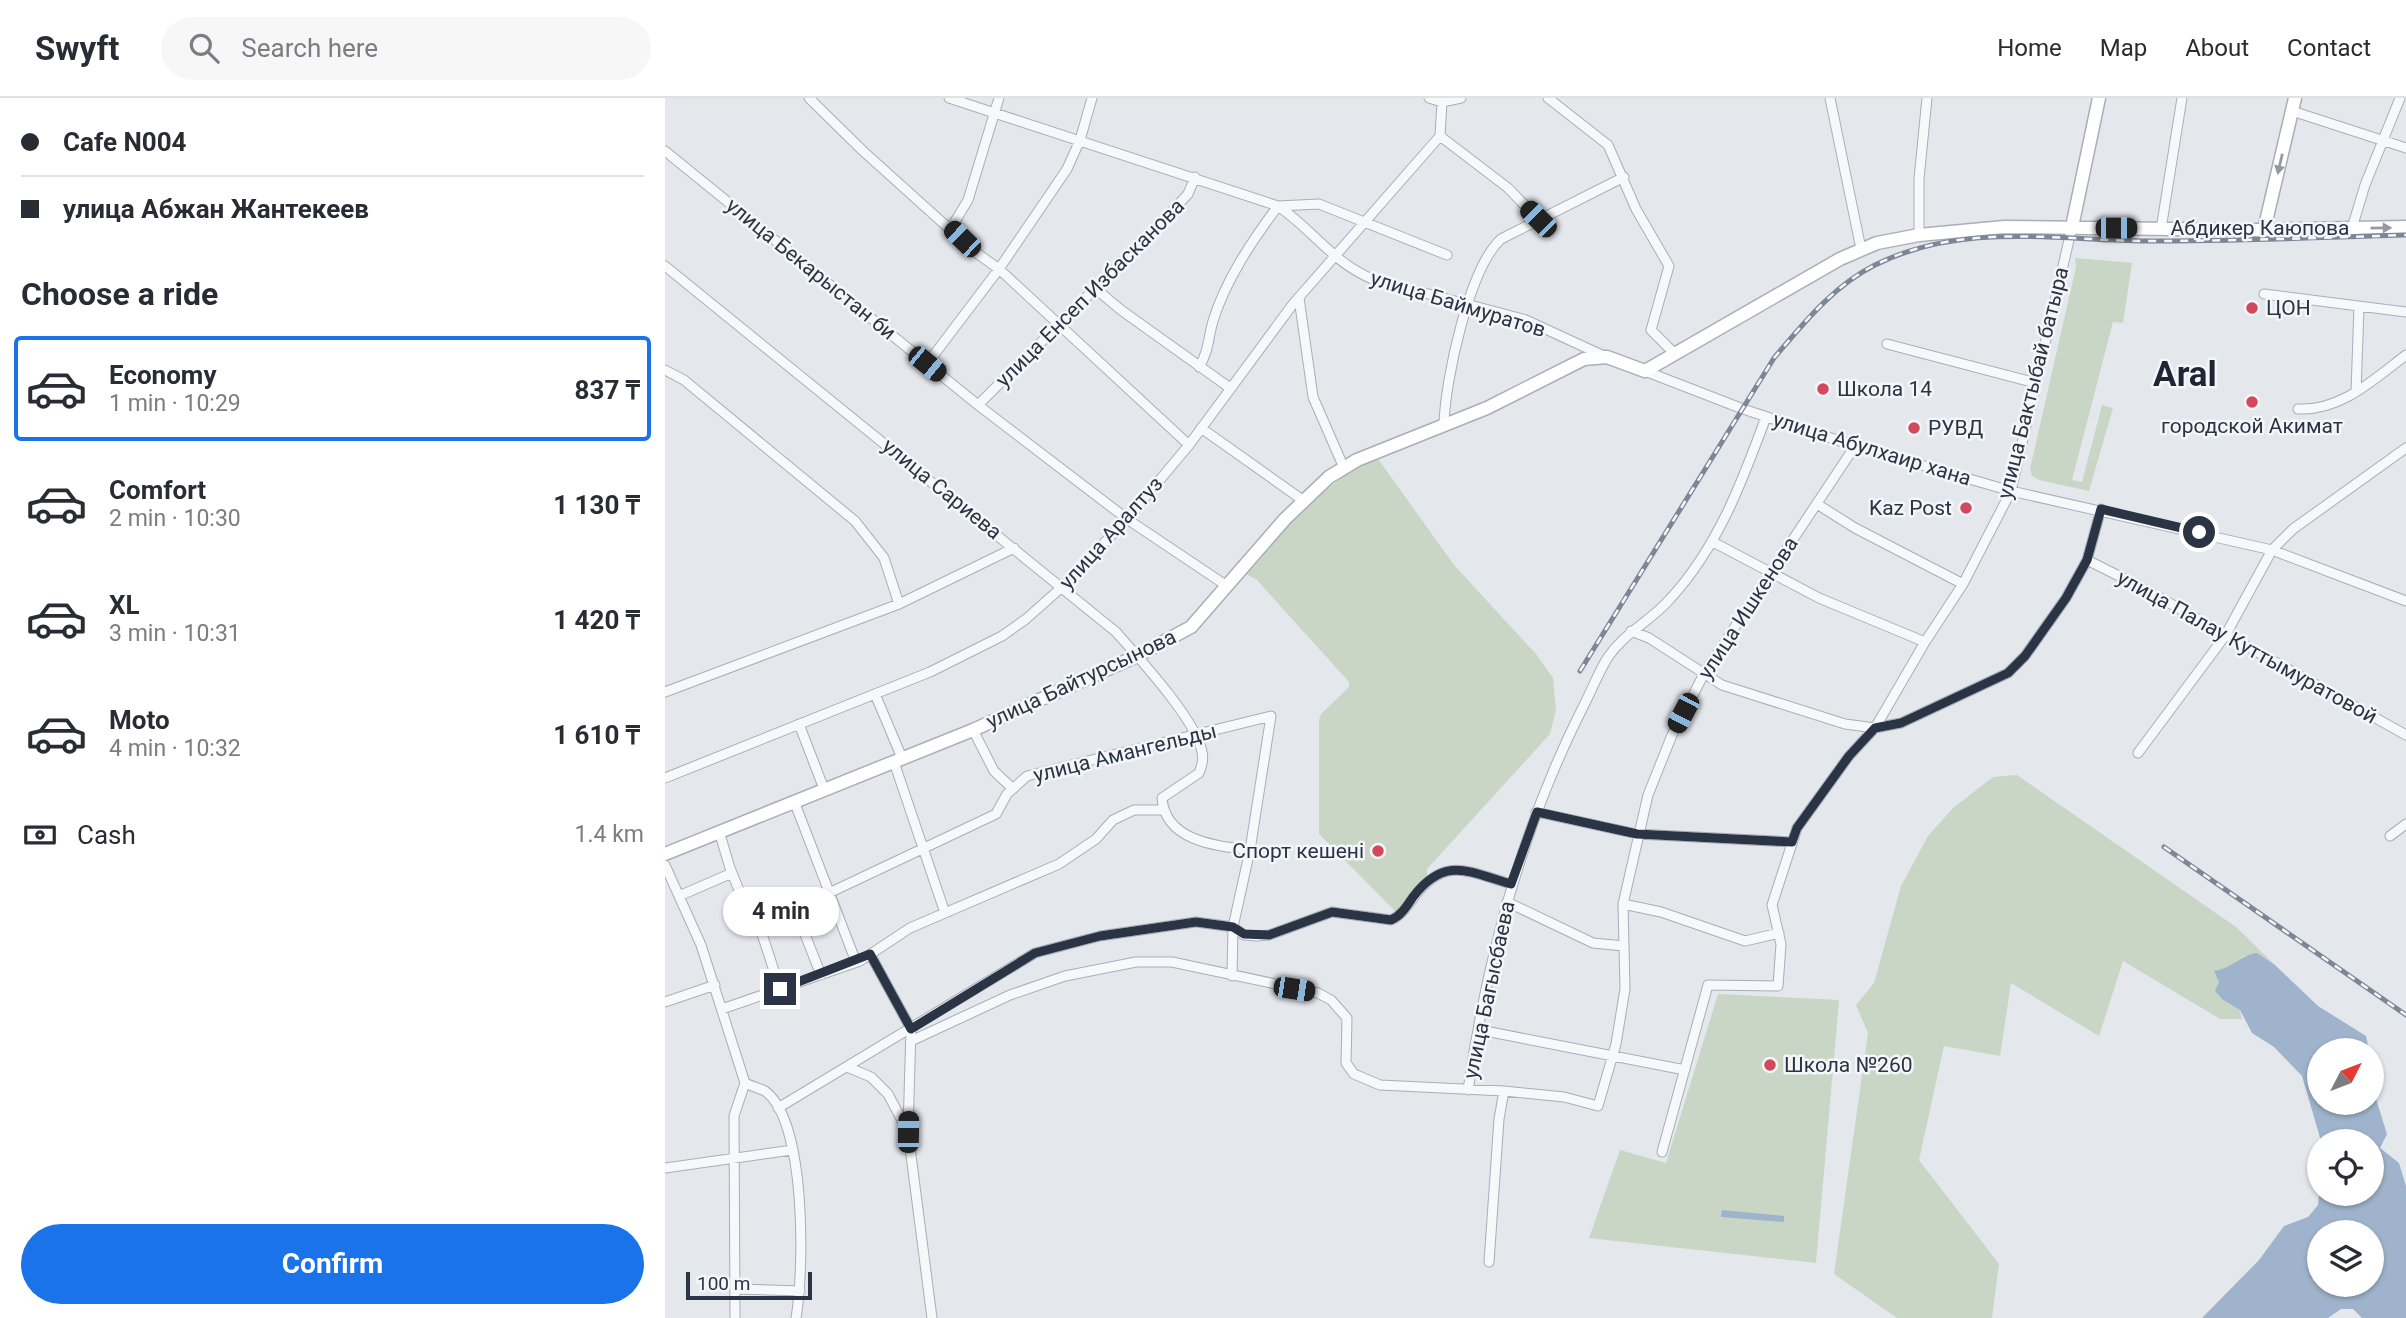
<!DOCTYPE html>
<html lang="en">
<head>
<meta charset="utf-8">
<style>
  body { margin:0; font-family:Roboto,sans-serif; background:#f7f7f7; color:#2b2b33; height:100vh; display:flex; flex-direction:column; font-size:26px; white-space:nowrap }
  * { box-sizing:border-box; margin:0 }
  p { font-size:23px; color:#7c7c81 }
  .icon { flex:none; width:38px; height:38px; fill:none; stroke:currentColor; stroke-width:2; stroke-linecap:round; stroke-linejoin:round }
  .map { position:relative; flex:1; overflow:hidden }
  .details { display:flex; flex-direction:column; background:#fff; width:665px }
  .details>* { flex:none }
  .banner { display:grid; align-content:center; height:154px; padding:0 21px; background:#fff }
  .needle { width:46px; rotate:48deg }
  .buttons { position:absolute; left:1642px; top:940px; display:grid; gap:14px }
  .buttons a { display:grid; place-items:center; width:77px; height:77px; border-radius:50%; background:#fff; box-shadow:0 2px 5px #0004; font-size:35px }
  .scale { position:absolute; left:21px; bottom:18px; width:126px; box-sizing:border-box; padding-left:7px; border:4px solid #2b3445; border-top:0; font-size:19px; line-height:24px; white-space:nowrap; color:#2b3445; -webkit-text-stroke:5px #f4f6f9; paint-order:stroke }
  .end { position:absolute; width:32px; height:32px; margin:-16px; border:9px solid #2b3445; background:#fff; box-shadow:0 0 0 4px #fff }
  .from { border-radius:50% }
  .bubble { position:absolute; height:49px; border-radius:24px; background:#fff; box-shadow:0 2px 5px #0004; font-size:23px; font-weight:700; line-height:49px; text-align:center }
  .car { position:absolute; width:21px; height:42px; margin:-21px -10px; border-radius:9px; box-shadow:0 0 5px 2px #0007; background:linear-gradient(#222 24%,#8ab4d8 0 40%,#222 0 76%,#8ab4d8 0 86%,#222 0) }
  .banner b { display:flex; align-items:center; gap:24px; height:66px; font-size:26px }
  .banner b+b { border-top:2px solid #e1e1e2 }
  .banner i { width:18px; height:18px; background:#2b2b33 }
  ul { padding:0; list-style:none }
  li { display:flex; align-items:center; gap:21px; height:105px; margin:0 14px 10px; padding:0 7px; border:4px solid transparent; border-radius:7px }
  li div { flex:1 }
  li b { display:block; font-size:26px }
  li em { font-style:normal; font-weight:700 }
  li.on { border-color:#1a73e8 }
  li>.icon { width:63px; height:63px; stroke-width:1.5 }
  h2 { padding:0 21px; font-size:32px; line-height:84px }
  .pay { display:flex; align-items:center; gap:18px; height:77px; padding:0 21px; font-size:26px }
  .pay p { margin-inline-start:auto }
  .primary-button { display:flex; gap:14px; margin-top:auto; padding:14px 21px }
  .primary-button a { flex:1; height:80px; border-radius:42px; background:#1a73e8; color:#fff; font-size:28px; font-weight:700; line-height:80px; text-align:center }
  header { display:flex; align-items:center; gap:42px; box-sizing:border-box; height:98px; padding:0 35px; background:#fff; border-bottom:2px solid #e1e1e2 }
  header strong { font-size:33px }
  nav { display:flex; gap:38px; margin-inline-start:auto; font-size:24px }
  .search { width:490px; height:63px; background:#f7f7f7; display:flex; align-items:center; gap:18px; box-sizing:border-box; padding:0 24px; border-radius:38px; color:#7c7c81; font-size:26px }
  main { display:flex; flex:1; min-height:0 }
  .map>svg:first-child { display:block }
  .green { fill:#c9d6c5 }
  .water { fill:#9fb4cc; fill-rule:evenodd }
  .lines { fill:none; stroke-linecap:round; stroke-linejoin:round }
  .street-casing { stroke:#a9aeb7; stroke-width:11 }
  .secondary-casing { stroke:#a9aeb7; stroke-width:15 }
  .street { stroke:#f7f8fa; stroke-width:9 }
  .secondary { stroke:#fff; stroke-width:12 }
  .rail-casing { stroke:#7d8696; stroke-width:5 }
  .rail { stroke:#f4f6f9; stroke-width:2.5; stroke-dasharray:8; stroke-linecap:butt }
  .oneway { fill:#959aa2 }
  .route { stroke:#2b3445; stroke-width:9 }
  .poi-dot { fill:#d1495b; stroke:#f4f6f9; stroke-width:2.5 }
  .labels { text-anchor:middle; stroke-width:5; stroke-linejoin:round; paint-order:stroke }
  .street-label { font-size:21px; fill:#2b3445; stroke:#f4f6f9 }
  .poi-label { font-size:21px; fill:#2b3445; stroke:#f4f6f9; text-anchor:start }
  .town-label { font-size:35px; font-weight:bold; fill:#1d2536; stroke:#f4f6f9 }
</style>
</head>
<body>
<header>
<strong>Swyft</strong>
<div class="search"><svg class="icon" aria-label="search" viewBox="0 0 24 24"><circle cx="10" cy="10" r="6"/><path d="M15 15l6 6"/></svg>Search here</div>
<nav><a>Home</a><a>Map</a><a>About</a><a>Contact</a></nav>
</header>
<main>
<section class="details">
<div class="banner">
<b><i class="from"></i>Cafe N004</b>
<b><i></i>улица Абжан Жантекеев</b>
</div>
<h2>Choose a ride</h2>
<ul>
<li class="on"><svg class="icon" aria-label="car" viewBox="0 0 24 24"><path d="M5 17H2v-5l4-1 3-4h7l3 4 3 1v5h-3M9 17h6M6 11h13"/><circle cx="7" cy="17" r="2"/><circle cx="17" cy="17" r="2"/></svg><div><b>Economy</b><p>1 min · 10:29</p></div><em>837 ₸</em></li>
<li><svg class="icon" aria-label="car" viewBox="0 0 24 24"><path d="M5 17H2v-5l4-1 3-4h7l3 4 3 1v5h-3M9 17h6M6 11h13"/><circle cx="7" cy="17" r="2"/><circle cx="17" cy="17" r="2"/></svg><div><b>Comfort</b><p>2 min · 10:30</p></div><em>1 130 ₸</em></li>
<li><svg class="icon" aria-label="car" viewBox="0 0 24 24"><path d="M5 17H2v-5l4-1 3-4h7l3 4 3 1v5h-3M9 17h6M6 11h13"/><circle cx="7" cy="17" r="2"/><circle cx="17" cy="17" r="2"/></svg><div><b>XL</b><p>3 min · 10:31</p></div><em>1 420 ₸</em></li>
<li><svg class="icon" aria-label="car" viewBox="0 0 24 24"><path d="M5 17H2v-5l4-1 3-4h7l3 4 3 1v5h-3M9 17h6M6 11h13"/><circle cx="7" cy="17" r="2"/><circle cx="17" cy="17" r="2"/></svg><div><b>Moto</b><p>4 min · 10:32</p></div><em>1 610 ₸</em></li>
</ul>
<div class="pay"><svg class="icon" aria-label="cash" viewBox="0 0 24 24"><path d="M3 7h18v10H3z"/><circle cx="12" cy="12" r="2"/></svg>Cash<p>1.4 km</p></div>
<div class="primary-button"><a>Confirm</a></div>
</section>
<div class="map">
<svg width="1741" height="1220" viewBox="0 0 1741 1220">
  <rect width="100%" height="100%" fill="#e4e7ec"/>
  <path class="green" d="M1410,160L1467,165L1458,225L1448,224L1407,382L1417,384L1437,307L1448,310L1424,393L1374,382L1367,378L1365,371L1411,169Z
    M711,358L789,467L871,556L888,580L891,612L885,636L762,771V783L735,813H730L654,736V622L656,616L684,589V584L592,482L579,475C619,429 657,388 711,358Z
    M1352,677L1571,829L1610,867C1582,849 1572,858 1554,884L1558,902L1575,912L1577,921H1555L1458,863L1434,938L1346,885L1335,958L1279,948L1254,1062L1334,1166L1327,1220H1232L1169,1176L1203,935L1191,907L1209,885L1236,788L1263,738L1288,710L1328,679Z
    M1053,896L1174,902L1151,1165L924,1140L955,1052L1001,1065Z"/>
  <path class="water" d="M1592,855L1610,867L1653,908L1701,938L1704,952H1654V1004H1706V985L1722,1036L1715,1050L1734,1065L1741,1088V1220H1697L1688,1211H1676L1663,1220H1537L1594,1162L1619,1128L1643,1119L1653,1107L1654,1096H1706V1043H1656L1637,978L1609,949L1587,935L1575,912L1558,902L1550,893L1554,884L1549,873C1566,871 1575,857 1592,855ZM1654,1134H1706V1186H1654Z
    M1057,1112L1119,1118V1124L1056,1119Z"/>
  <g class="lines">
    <g class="street-casing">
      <path id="street" d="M144,0L198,53L309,153L334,171L524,347
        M284,0L613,108C648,132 666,163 707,181L861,222L939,258
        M764,0L777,4L796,0
        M883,0L943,47L971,111L1004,168L986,232L1010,256
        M1165,0L1196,151
        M1627,13L1741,50
        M775,38L843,90L873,121
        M775,38L777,4
        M0,53L313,307L462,421L562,488
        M286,130L303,102L334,0
        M1687,130L1700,87L1735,0
        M1496,131L1517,0
        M1254,137V81L1262,0
        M0,168L451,534C473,559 532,623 537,654C539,662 537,668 534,675L497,700C500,743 551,748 585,752
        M431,191L456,212L565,290
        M1599,196L1741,214
        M634,200L648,299L679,370
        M1222,246L1371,285
        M262,266L334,171L402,71L415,42L427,0
        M534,269C544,253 543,240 548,223C561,181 587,143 613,108L654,106L782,157
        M0,272L19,282L190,423L219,460L234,506
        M980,273L1078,311L1190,348L1346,393L1607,452L1741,503
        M1691,294L1694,209
        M313,307L495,126L523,96L530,79
        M1633,311C1676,313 1708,282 1741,257
        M779,326C780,283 804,170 836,141L959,79
        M536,330L639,403
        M1152,406L1190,430L1298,486
        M1048,444L1154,500L1260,544
        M1422,462L1472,487L1741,637
        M966,533L984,540L1057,587L1180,626L1210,630L1236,625L1343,575L1360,558L1401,500L1422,462L1436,411
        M0,594L234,506L349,450
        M210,596L237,660
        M134,626L159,691
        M308,632L329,673L348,691
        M1473,655L1560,538L1607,452L1628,431L1741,350
        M229,664L280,815
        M0,680L265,574L337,538L361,521L397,489L462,421L524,347L628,206L775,38
        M129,703L191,864
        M871,714L972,736L1127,744
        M54,733L65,770L82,812L94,827L115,891
        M1725,738L1741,726
        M0,767L36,847L80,985C86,988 94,990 100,993C142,1024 139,1173 131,1220
        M14,798L67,775
        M842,804L928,845L959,848
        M128,806L156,877
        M958,806L996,814L1080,843L1114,835
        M88,819L164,795L331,716L342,696L362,678L606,618L585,752L568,829L567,878
        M205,856L246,931L243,1032
        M0,904L50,887
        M57,911L195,863L245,830L394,766L431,741L448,722L469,712H498
        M815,932L1020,972
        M246,943L345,897L400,878L471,864H507L653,895L666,902L682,920L681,965L689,976L715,987L839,993L899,999L933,1008L951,946L960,891L958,806L983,697L1007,637L1040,574L1190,348
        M182,969L206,979L223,996L243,1034L267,1220
        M803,992C822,861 857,730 917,611C926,594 933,575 943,559C960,534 986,523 1005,501C1053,449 1077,384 1101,319
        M113,1010L370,855L435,838L531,824L568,829L579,837L592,838L604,837L667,814L726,822C736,818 742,808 749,799C780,757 804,774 846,786
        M997,1054L1043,887L1113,888L1116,846L1107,807L1132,730L1184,658L1210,630L1260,544L1298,486L1346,393L1407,129
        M0,1070L127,1052
        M824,1164L834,1021L839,993
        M72,1191L135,1193
        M70,1220L69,1018L80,985"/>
    </g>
    <g class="secondary-casing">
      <path id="secondary" d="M1407,129L1434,0
        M1599,132L1630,0
        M0,756L308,632L472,558L526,529L620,421L664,379L692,362L822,310L919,261L942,259L980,273L1175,161L1212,145L1254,137L1339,129L1589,132L1741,129"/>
    </g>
    <use href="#street" class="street"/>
    <use href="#secondary" class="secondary"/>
    <g class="rail-casing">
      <path id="rail" d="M915,573L1109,260C1138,226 1168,188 1210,167C1296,124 1389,142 1481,143C1568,143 1654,140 1741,137
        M1499,749L1741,917"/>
    </g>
    <use href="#rail" class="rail"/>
  </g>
  <defs><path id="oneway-solid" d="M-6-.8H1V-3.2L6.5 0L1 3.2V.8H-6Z" transform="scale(1.75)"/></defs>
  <g class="oneway">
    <use href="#oneway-solid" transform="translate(1615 66) rotate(103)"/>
    <use href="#oneway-solid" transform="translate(1716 130) rotate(-1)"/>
  </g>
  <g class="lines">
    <path class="route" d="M115,891L205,856L246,931L370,855L435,838L531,824L568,829L579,836L604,837L667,814L726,822C736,818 742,808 748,799C780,757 804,774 846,786L872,714L972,736L1127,744L1132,730L1184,658L1210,630L1236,625L1343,575L1360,558L1401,500L1422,462L1436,411L1534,434"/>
  </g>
  <g class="poi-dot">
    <circle cx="1587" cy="210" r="7"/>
    <circle cx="1158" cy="291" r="7"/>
    <circle cx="1587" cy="304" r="7"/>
    <circle cx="1249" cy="330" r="7"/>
    <circle cx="1301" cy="410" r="7"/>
    <circle cx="713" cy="753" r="7"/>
    <circle cx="1105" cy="967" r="7"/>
  </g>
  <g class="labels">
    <g class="street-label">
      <text x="1595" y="137">Абдикер Каюпова</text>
      <text transform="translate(146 171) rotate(39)" y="7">улица Бекарыстан би</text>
      <text transform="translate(425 195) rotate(-45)" y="7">улица Енсеп Избасканова</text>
      <text transform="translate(793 206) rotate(17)" y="7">улица Баймуратов</text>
      <text transform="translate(1368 285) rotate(-76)" y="7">улица Бактыбай батыра</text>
      <text transform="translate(1207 351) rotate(17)" y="7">улица Абулхаир хана</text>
      <text transform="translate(277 391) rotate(39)" y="7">улица Сариева</text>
      <text transform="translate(446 435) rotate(-48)" y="7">улица Аралтуз</text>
      <text transform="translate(1083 510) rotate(-57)" y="7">улица Ишкенова</text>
      <text transform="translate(1582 549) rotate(29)" y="7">улица Палау Куттымуратовой</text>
      <text transform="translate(416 581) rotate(-25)" y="7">улица Байтурсынова</text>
      <text transform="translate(460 655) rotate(-14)" y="7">улица Амангельды</text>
      <text transform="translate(824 892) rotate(-78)" y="7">улица Багысбаева</text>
    </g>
    <g class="poi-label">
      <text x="1601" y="217">ЦОН</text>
      <text x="1172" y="298">Школа 14</text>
      <text x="1587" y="335" text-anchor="middle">городской Акимат</text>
      <text x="1263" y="337">РУВД</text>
      <text x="1287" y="417" text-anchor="end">Kaz Post</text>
      <text x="699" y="760" text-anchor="end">Спорт кешені</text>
      <text x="1119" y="974">Школа №260</text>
    </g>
    <g class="town-label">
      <text x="1520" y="288">Aral</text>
    </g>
  </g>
</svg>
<div class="buttons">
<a><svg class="needle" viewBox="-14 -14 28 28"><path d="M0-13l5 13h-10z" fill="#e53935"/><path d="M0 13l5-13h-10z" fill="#7c7c81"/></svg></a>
<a><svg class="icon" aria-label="locate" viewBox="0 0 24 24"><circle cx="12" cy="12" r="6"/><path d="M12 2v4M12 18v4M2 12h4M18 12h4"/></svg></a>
<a><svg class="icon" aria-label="layers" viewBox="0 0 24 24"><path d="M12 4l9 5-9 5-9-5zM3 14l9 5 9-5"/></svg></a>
</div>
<div class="scale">100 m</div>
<i class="end from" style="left:1534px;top:434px"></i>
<i class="end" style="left:115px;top:891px"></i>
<div class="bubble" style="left:58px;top:789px;width:116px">4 min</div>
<i class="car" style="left:873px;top:121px;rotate:315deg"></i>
<i class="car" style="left:1451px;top:130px;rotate:90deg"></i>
<i class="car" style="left:297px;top:141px;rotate:314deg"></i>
<i class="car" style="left:262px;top:266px;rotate:129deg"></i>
<i class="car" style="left:1018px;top:615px;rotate:208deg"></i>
<i class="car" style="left:629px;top:891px;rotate:99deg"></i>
<i class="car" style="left:243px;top:1034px;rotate:1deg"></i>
</div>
</main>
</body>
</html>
